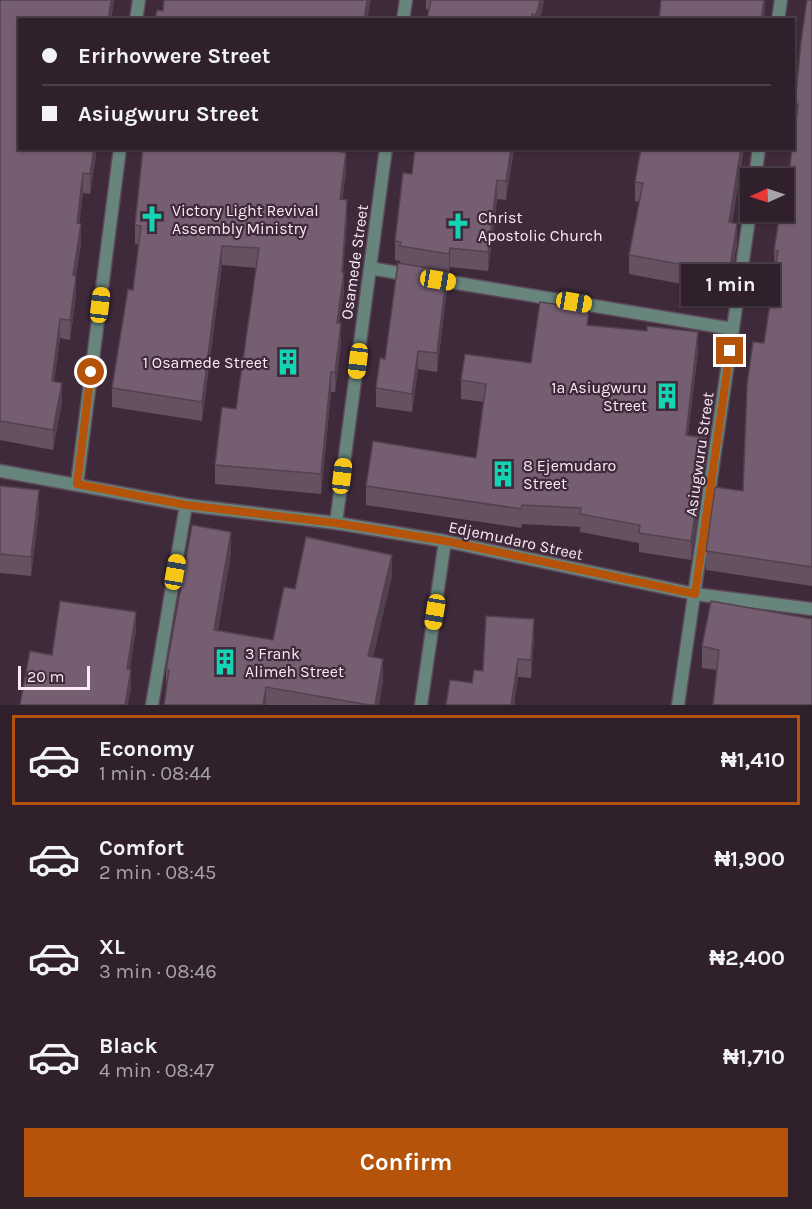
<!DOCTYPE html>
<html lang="en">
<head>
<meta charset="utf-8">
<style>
  body { margin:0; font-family:Karla,sans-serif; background:#372834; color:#f1f3f6; height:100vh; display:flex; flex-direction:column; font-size:22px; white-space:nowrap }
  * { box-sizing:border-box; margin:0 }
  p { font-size:20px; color:#a7a3a9 }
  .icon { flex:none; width:33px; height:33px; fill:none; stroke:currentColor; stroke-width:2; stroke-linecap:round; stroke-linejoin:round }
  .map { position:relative; height:705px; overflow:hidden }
  .panel { display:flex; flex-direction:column; background:#2f202c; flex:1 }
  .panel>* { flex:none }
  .top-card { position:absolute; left:18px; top:18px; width:777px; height:132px; border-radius:0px; box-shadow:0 2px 4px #0004,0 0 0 2px #4a3e48; display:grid; align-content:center; height:132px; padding:0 24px; background:#2f202c }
  .needle { width:39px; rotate:267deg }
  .fabs { position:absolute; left:740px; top:168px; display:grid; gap:12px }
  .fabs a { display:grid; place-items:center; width:54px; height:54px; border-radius:0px; background:#2f202c; box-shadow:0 2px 4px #0004,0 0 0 2px #4a3e48; font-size:30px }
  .scale { position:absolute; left:18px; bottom:15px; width:72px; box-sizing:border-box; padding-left:6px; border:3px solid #f9eaf6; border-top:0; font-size:16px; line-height:21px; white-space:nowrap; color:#f9eaf6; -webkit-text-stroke:4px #3f2a3b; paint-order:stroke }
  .end { position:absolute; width:27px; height:27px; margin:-14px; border:8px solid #b45309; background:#fff; box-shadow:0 0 0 3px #fff }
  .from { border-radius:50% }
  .bubble { position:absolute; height:42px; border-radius:0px; background:#2f202c; box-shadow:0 2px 4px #0004,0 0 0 2px #4a3e48; font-size:20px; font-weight:700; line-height:42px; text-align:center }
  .car { position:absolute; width:18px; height:36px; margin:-18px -9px; border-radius:8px; box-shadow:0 0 4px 2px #0007; background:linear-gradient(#f5c518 24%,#345 0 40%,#f5c518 0 76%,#345 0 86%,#f5c518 0) }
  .top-card b { display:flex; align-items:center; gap:21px; height:57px; font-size:22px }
  .top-card b+b { border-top:2px solid #4a3e48 }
  .top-card i { width:15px; height:15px; background:#f1f3f6 }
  ul { padding:10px 0 0; list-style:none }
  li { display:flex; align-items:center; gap:18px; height:90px; margin:0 12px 9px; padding:0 12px; border:3px solid transparent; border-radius:0px }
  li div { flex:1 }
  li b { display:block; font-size:22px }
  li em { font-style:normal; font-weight:700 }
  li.active { border-color:#b45309 }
  li>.icon { width:54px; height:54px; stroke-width:1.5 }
  .cta { display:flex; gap:12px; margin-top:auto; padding:12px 24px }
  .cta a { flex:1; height:69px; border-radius:0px; background:#b45309; color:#fff; font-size:24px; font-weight:700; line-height:69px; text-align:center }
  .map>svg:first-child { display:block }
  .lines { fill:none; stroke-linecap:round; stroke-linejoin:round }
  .street-casing { stroke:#5d4959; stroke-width:15 }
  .street { stroke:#67857c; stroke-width:12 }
  .wall { fill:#655161 }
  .shaded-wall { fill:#52424f }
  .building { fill:#755e71; stroke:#52424f; stroke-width:1.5 }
  .route { stroke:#b45309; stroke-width:8 }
  .labels { text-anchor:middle; stroke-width:4.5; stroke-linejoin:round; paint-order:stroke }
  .poi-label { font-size:16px; fill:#f9eaf6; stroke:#3f2a3b; text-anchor:start }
  .street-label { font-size:16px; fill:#f9eaf6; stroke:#3f2a3b }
</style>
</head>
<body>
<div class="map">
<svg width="812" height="705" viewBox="0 0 812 705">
  <rect width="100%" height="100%" fill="#3f2a3b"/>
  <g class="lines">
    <g class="street-casing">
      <path id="street" d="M136,20L139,0
        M403,20L406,0
        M778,20L781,0
        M755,178L759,148
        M370,268L410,275
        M433,279L733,329
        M0,471L186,505L336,523L445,541L695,594L812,609
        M77,484L120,148
        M336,523L386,148
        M152,705L186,505
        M421,705L445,541
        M678,705L750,212"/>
    </g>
    <use href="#street" class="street"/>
  </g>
  <path class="wall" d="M0,0H114L111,20H20L97,148L90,194L83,193L79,223L81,243L76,276V295L70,340L60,338L54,382L62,402L53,450L0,440Z
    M426,0H544L540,20H427L429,10L426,9Z
    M812,0V586L706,570V551L743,491L775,270L774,251L789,175L795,123V104Z
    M345,148L344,152L346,172L342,200L347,220L343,272L344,292L339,323L341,343L335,392H331L321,494L215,484V465L236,409L256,268L222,265L202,421L112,407V388L133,290L139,245L135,244V225Z
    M415,148H514L506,200L497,199L488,271L450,267L449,273H447V289L437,372L418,369L412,412L376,407V388L385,359L400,263V261L395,260V241L412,174Z
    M744,148L732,223L737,243L729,293L629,274V255L639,202L635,201V182Z
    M589,325L698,351L688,435L706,457L691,560L639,552V543L580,532V527L522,524L521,528L366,505V486L476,458L484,402L461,399V380L531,363Z
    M0,486L39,510L31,576L0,573Z
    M231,553L218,630L273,640L295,589L392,576L373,657L383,680L379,705H164L166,691V670Z
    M812,619L717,670L702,668V646Z
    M534,637L531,678L518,677L514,705H446L472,683L483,671Z"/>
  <path class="shaded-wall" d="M111,0H114L111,20H108Z
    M367,0H371L367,20H364Z
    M540,0H544L540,20H536Z
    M764,0H765V10L764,20H761Z
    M94,148H97L90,194V174Z
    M511,148H514L506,200V181Z
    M741,148H744L729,241V222Z
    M346,153V172L340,219V199Z
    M83,173V193L77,243V223Z
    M497,180V199L488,271V252Z
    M347,200V220L342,284L344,272V292L337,342V323Z
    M81,224V243L73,295V275Z
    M737,224V243L729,293V273Z
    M222,246V265L202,421V402Z
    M450,248V267L449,273V254Z
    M447,271V289L437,372V353Z
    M76,276V295L70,340V320Z
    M60,319V338L52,401V381Z
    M341,323V343L335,392V373Z
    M698,332V351L686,453V435Z
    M418,351V369L412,412V394Z
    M331,372V392L321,494V474Z
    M62,383V402L53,450V430Z
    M706,438V457L691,560V541Z
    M39,490V510L31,576V557Z
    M231,532V553L214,651V630Z
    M392,555V576L368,678V656Z
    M136,612V631L127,688V669Z
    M534,619V637L531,678V660Z
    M383,659V680L379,705H375Z
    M518,659V677L514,705H511Z
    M131,670V689L128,705H125Z
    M266,687V705H263Z"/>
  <path class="building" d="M0,0H111L108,20H20V148H94L90,174L83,173L77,223L81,224L73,275L76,276L70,320L60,319L52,381L62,383L53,430L0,421Z
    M164,0H367L364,20H155L157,10L163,11Z
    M431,0H540L536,15L532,14L531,20H427Z
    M661,0H764L761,20H659Z
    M807,0H812V567L706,551L715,487L743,491L747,385L753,342L764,343L778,251H774L780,212H783V189L785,175H789L792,148H794V139L798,104H795L801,42Z
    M143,148H341V152L346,153L340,199L347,200L342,272H344L337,323H341L335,373L331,372L321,474L215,465L222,407L236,409L259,248L222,246L202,402L112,388L128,289L133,290L141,226L135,225Z
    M415,148H511L506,181L497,180L488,252L450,248L449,254L400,246L401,242L395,241L403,173L412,174Z
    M641,148H741L729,222L737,224L729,273L629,255L643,183L635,182Z
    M398,263L447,271L437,353L418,351L412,394L376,388L380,358L385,359Z
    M540,302L589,309L587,325L647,331V326L698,332L686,435L706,438L691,541L639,533L640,525L580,514L581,508L522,505L521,509L366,486L373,441L476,458L486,384L461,380L465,354L531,363Z
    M0,486L39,490L31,557L0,554Z
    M192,525L231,532L214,630L273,640L284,587L295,589L306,537L392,555L368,656L383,659L375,705H369L266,687L263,705H164L169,670H166Z
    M60,601L136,612L127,669L131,670L125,705H20L30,651L52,655Z
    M711,601L812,619V705H713L719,650L702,646Z
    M486,616L534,619L531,660L518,659L511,705H446L450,680L472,683L474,670L483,671Z"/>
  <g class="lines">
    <path class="route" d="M91,372L77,484L186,505L336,523L446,541L695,594L730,351"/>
  </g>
  <defs>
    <g id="church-bare" transform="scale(2.07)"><path d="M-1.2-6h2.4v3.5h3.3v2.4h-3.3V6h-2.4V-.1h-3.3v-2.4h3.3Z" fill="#13d5b4" stroke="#3f2a3b" stroke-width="2.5" paint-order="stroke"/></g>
    <g id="building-bare" transform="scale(2.07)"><path d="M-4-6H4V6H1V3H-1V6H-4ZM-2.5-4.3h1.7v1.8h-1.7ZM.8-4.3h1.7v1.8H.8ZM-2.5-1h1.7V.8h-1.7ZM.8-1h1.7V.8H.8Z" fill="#13d5b4" stroke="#3f2a3b" stroke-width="2.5" paint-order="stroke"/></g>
  </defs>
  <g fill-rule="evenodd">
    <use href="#church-bare" x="152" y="219"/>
    <use href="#church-bare" x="458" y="226"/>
    <use href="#building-bare" x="288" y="362"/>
    <use href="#building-bare" x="667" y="396"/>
    <use href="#building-bare" x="503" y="474"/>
    <use href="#building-bare" x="225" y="662"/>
  </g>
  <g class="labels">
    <g class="poi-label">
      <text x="172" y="216">Victory Light Revival<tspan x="172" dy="18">Assembly Ministry</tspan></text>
      <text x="478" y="223">Christ<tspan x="478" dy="18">Apostolic Church</tspan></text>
      <text x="268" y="368" text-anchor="end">1 Osamede Street</text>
      <text x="647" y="393" text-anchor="end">1a Asiugwuru<tspan x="647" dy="18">Street</tspan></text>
      <text x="523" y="471">8 Ejemudaro<tspan x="523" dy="18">Street</tspan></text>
      <text x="245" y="659">3 Frank<tspan x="245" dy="18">Alimeh Street</tspan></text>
    </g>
    <g class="street-label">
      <text transform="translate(354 262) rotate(-82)" y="6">Osamede Street</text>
      <text transform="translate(699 454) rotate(-82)" y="6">Asiugwuru Street</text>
      <text transform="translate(516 540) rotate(12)" y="6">Edjemudaro Street</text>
    </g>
  </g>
</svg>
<div class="fabs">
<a><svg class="needle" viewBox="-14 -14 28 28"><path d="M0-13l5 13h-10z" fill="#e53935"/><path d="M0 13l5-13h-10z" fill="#a7a3a9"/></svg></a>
</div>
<div class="scale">20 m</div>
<i class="end from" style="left:91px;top:372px"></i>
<i class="end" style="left:730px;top:351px"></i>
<div class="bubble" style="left:681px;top:264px;width:99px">1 min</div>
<i class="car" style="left:438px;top:280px;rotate:99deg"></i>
<i class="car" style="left:574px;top:302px;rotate:99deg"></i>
<i class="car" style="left:100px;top:305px;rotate:7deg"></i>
<i class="car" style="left:358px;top:361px;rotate:187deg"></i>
<i class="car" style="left:342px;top:476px;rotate:7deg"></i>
<i class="car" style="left:175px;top:572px;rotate:10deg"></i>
<i class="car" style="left:435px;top:612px;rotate:189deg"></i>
<div class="top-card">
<b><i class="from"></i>Erirhovwere Street</b>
<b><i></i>Asiugwuru Street</b>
</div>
</div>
<section class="panel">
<ul>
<li class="active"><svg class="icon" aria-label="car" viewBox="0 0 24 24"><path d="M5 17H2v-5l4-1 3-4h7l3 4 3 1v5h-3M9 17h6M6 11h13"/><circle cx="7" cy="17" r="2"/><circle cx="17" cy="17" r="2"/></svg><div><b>Economy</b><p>1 min · 08:44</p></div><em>₦1,410</em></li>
<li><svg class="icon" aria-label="car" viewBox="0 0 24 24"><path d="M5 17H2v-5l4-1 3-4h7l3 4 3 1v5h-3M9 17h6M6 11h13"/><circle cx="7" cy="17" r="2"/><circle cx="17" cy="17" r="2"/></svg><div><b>Comfort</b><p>2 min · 08:45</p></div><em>₦1,900</em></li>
<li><svg class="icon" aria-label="car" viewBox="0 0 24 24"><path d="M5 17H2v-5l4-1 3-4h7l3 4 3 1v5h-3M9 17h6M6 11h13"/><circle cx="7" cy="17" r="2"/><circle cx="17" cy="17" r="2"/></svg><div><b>XL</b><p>3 min · 08:46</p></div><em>₦2,400</em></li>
<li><svg class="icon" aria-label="car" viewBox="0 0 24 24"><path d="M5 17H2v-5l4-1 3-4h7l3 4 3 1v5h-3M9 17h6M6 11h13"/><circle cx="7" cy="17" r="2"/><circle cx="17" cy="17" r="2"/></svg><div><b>Black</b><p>4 min · 08:47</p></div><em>₦1,710</em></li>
</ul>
<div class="cta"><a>Confirm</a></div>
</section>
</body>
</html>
